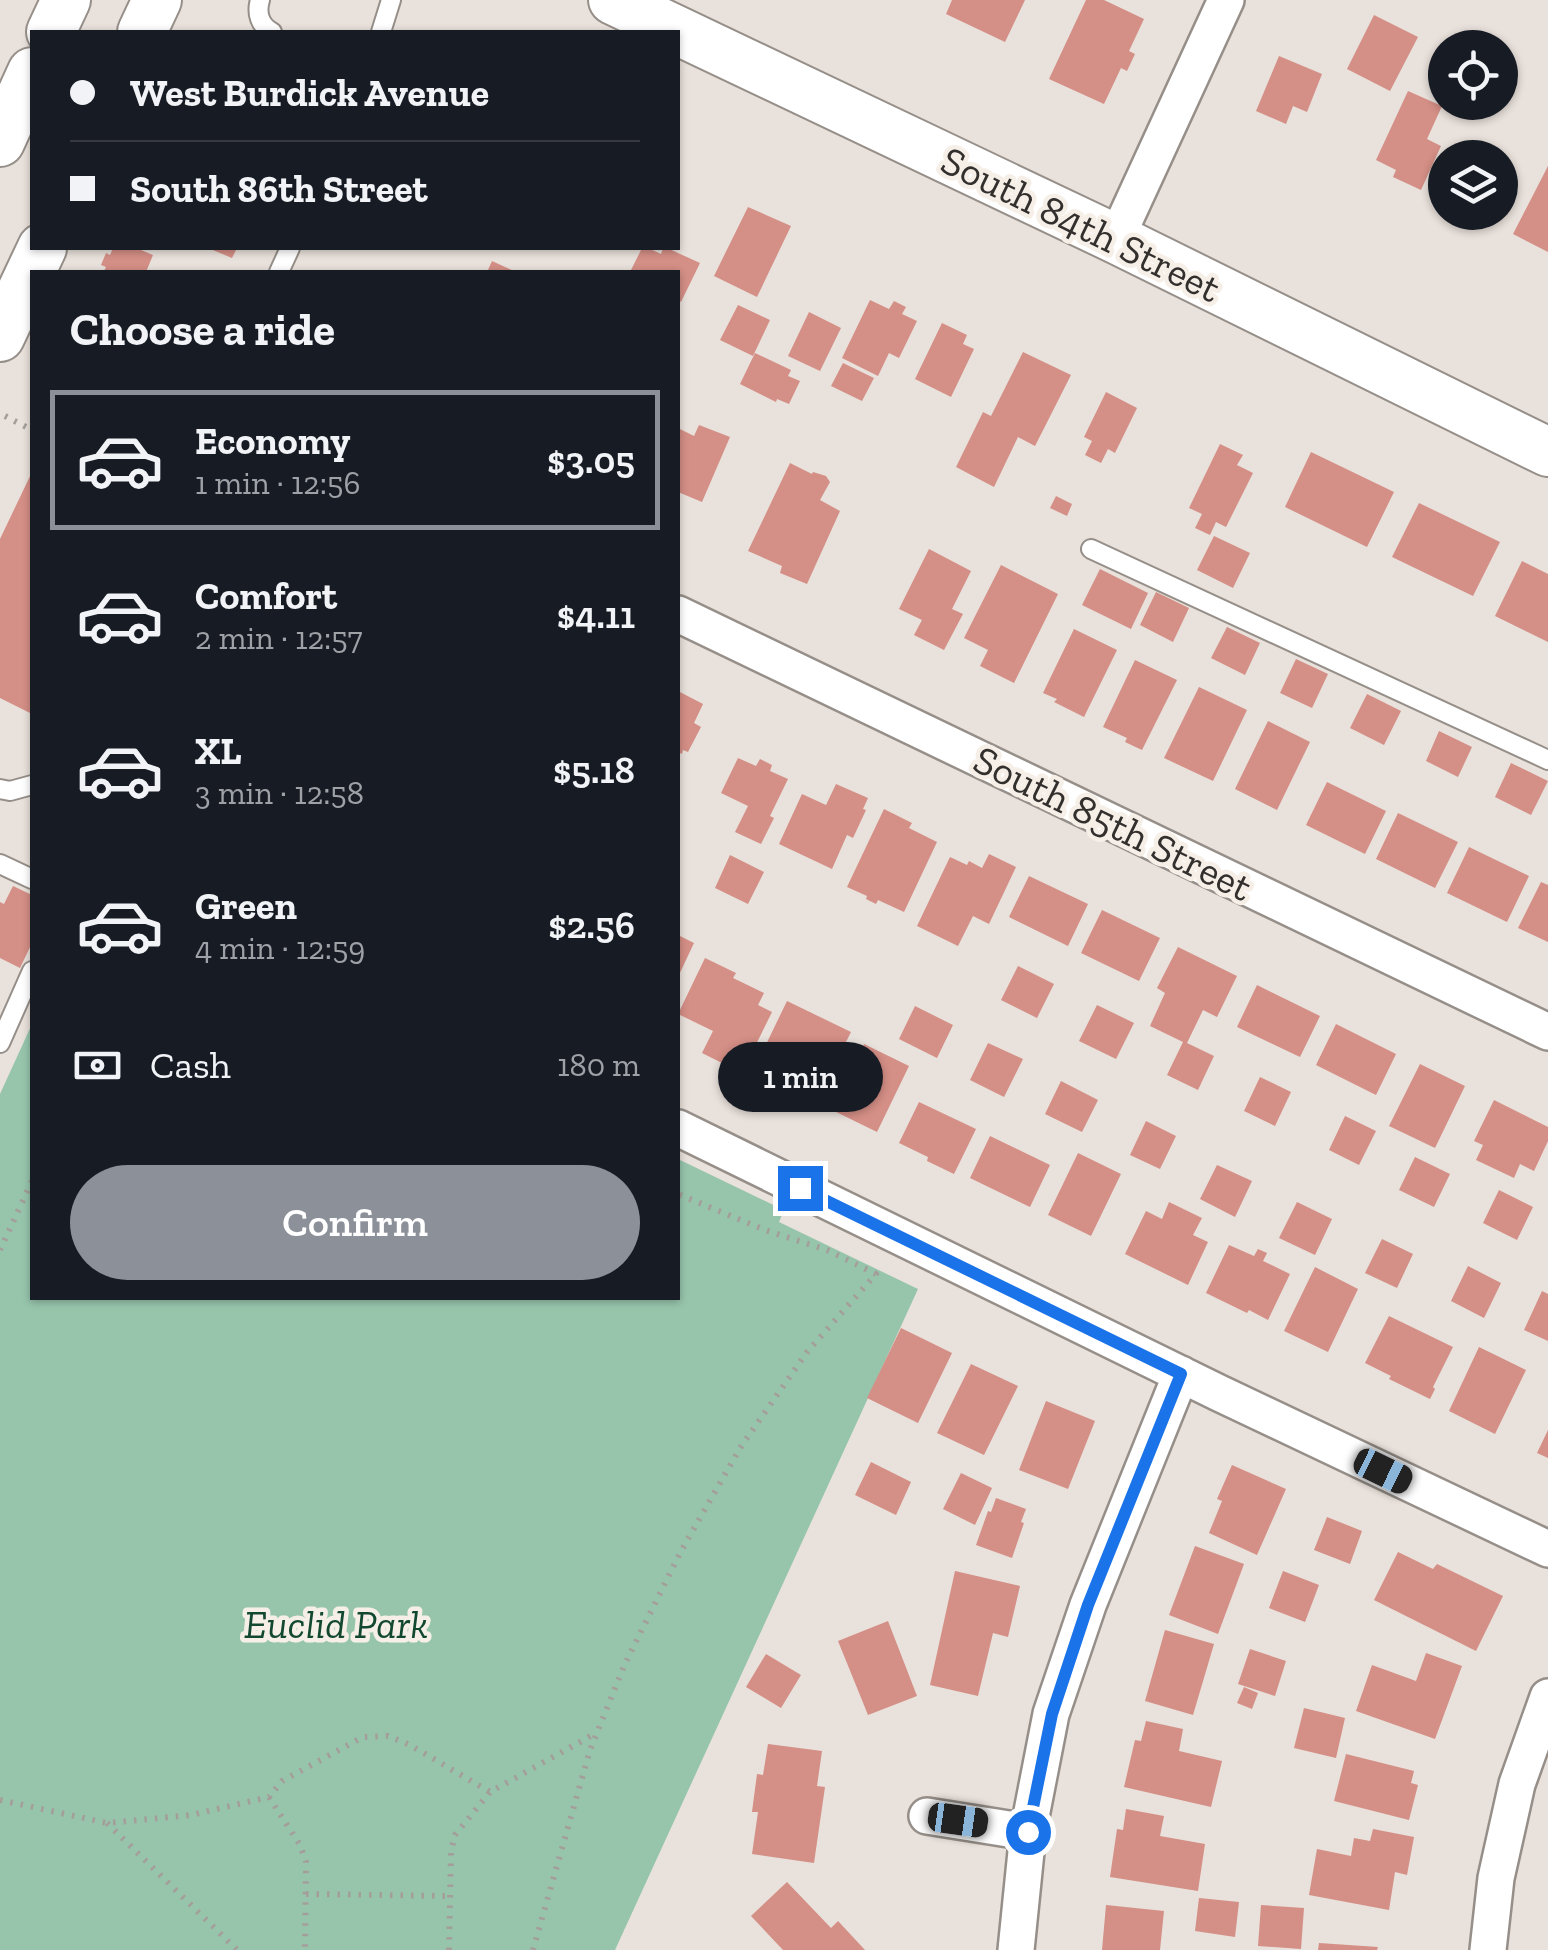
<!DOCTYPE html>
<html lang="en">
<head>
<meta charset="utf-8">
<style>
  body { margin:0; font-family:"Zilla Slab",serif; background:#242831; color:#f1f3f6; height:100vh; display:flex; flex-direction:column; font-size:38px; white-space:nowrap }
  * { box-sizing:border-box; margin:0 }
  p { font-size:32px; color:#9ea1a6 }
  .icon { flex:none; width:55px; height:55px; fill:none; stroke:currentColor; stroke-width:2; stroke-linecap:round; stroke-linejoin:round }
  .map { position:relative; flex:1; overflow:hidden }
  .drawer { position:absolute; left:30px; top:270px; width:650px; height:1030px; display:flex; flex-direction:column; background:#171b24; border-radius:0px; box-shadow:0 2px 8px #0004 }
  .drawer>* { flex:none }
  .top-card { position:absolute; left:30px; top:30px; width:650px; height:220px; border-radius:0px; box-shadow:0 2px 8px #0004; display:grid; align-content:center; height:220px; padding:0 40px; background:#171b24 }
  .controls { position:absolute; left:1428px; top:30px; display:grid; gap:20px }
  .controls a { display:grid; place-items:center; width:90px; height:90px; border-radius:50%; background:#171b24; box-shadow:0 2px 8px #0004; font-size:50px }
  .end { position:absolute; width:45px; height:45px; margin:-22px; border:12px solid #1a73e8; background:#fff; box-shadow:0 0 0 5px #fff }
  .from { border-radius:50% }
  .bubble { position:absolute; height:70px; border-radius:35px; background:#171b24; box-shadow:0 2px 8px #0004; font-size:32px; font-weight:600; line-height:70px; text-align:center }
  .car { position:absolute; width:30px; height:60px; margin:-30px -15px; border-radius:12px; box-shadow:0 0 8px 2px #0007; background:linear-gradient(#222 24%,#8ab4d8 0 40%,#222 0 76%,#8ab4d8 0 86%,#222 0) }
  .top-card b { display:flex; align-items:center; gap:35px; height:95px; font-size:38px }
  .top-card b+b { border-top:2px solid #363941 }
  .top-card i { width:25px; height:25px; background:#f1f3f6 }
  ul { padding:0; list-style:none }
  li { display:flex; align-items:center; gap:30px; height:140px; margin:0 20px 15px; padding:0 20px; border:5px solid transparent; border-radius:0px }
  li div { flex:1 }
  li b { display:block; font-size:38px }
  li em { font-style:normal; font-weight:600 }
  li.active { border-color:#8c9099 }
  li>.icon { width:90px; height:90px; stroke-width:1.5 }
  h2 { padding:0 40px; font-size:45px; line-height:120px }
  .pay { display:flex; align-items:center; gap:25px; height:110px; padding:0 40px; font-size:38px }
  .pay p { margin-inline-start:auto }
  .primary-button { display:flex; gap:20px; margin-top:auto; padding:20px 40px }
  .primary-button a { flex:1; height:115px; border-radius:60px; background:#8c9099; color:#fff; font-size:40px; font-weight:600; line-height:115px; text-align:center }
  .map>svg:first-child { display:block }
  .green { fill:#97c5ac }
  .building { fill:#d48f86 }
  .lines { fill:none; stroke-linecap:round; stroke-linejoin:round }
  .lane-casing { stroke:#968f89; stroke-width:22 }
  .street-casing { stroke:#968f89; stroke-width:40 }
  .secondary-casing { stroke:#968f89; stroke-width:52 }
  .path { stroke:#a49e9a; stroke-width:6; stroke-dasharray:2.5 8; stroke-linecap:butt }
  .lane { stroke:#fff; stroke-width:18 }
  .street { stroke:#fff; stroke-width:35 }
  .secondary { stroke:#fff; stroke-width:48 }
  .route { stroke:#1a73e8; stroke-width:12 }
  .labels { text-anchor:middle; stroke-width:9; stroke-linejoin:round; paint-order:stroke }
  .street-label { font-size:40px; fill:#322f2d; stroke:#f6efe8 }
  .park-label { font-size:40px; font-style:italic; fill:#124830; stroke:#f6efe8 }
</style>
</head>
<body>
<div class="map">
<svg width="1548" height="1950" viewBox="0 0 1548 1950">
  <rect width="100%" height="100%" fill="#e9e1db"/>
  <path class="green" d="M32,1024V1298H678V1159L784,1210L779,1222L918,1289L615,1950H0V1094Z"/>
  <path class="building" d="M952,0H1025L1005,42L946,14Z
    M1086,0H1104L1144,19L1129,51L1135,54L1127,71L1121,68L1104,104L1049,79Z
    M1374,15L1418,37L1390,91L1347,69Z
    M1279,56L1322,74L1307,112L1293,106L1286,124L1256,111Z
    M1408,91L1442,106L1427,139L1441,146L1421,190L1393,177L1396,170L1376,160Z
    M1548,166V252L1513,234Z
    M748,207L791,226L757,297L714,276Z
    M113,248H136L153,255L146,272L104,271L106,267L101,265L106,253L110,255Z
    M208,248H237L232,258Z
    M642,248H648L661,254L663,248H667L700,263L681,302L678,300V272H630Z
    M492,261L516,272H487Z
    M870,300L889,309L894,301L906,307L902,314L917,321L899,358L889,353L878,376L842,358Z
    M738,305L770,320L753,356L720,340Z
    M809,312L841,328L820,371L788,356Z
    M942,323L967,335L963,344L974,349L951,397L915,379Z
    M1023,352L1071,375L1035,446L1018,437L994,487L956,467L983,412L991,416Z
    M755,353L791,370L788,376L800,381L789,404L777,399L776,402L740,384Z
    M843,363L874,378L862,401L831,386Z
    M1106,392L1137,408L1115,453L1108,449L1101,463L1085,455L1092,441L1084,437Z
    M699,425L730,437L702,502L678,492V428L694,436Z
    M1220,444L1243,455L1237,465L1253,473L1226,527L1216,522L1210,535L1195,528L1202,514L1189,508Z
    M1311,452L1394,492L1367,547L1285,507Z
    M790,463L812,474L813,472L826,476L830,482L820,500L840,511L807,584L780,573L782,566L748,551Z
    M32,472V714L0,698V539Z
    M1056,496L1072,504L1067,516L1050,508Z
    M1419,503L1500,542L1473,596L1392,557Z
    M1214,536L1250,553L1233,588L1197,570Z
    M929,549L971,571L952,609L963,614L944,650L914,635L922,620L899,609Z
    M1522,561L1548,574V642L1495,616Z
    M1001,565L1058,594L1014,683L980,666L988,650L964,638Z
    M1100,569L1148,593L1131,629L1082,605Z
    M1156,592L1189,608L1173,642L1140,625Z
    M1227,627L1260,643L1245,675L1211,658Z
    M1074,629L1117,650L1084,717L1054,702L1057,699L1043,693Z
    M1296,659L1328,674L1312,708L1280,693Z
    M1135,660L1177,680L1142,750L1125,742L1127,738L1103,727Z
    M1199,687L1247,710L1213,781L1164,758Z
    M678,691L703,704L694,723L701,727L688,752L683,750L682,754L678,752Z
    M1367,694L1401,711L1384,745L1350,728Z
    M1268,721L1310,742L1277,810L1235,789Z
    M1439,731L1472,747L1458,777L1426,761Z
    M738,758L756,766L760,759L772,765L770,771L788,779L770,816L774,818L761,844L735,832L748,806L721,793Z
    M1511,763L1548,781L1531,815L1495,797Z
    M1327,782L1386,811L1365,854L1306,825Z
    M836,784L868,798L863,809L866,810L853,838L847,835L832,869L779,844L802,794L826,805Z
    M884,809L912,823L909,828L937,842L904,912L878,900L876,904L866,899L867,896L847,887Z
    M1398,813L1458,842L1435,888L1376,859Z
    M1469,847L1529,876L1507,922L1447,893Z
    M989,854L1016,867L989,924L973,916L958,946L917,926L950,857L967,865L969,861L982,868Z
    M730,855L764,872L748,904L715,888Z
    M1029,876L1088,904L1068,946L1009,917Z
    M1541,882L1548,885V942L1518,928Z
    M13,886L32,895V943L20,968L0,958V902L4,904Z
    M1102,910L1160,938L1139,981L1081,953Z
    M678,935L694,943L678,977Z
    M1178,947L1237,976L1217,1017L1203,1010L1187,1043L1214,1056L1198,1090L1167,1075L1183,1042L1150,1026L1165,993L1157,988Z
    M705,958L736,973L733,978L764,993L758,1005L772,1012L742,1073L702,1053L713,1031L678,1014Z
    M1018,966L1054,984L1037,1018L1001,1000Z
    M1257,985L1320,1016L1300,1057L1237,1027Z
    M787,1001L851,1032L815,1104L782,1088L789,1074L759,1059Z
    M1097,1005L1134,1023L1116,1059L1079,1041Z
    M915,1006L953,1025L937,1058L899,1039Z
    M1336,1024L1396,1054L1376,1095L1316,1065Z
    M988,1043L1023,1059L1004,1097L970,1080Z
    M864,1044L909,1066L877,1132L832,1110Z
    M1420,1064L1465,1086L1435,1148L1389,1126Z
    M1260,1077L1291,1092L1275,1126L1244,1111Z
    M1061,1081L1098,1100L1082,1132L1045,1114Z
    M1494,1100L1548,1127V1141L1534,1171L1520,1164L1514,1178L1476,1160L1483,1145L1474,1141Z
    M919,1102L976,1129L954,1174L927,1161L928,1157L899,1143Z
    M1345,1116L1376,1131L1359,1165L1329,1150Z
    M1146,1121L1176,1136L1160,1169L1130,1155Z
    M990,1136L1050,1165L1030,1207L970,1178Z
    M1078,1153L1121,1174L1091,1236L1048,1215Z
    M1415,1157L1450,1174L1434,1207L1399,1190Z
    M1217,1165L1252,1181L1235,1217L1200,1199Z
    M1499,1190L1533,1207L1517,1240L1483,1223Z
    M1169,1202L1202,1218L1193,1235L1208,1242L1188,1285L1125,1254L1146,1211L1162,1219Z
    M1297,1202L1332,1219L1315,1255L1279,1238Z
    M1382,1239L1413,1254L1397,1288L1365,1273Z
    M1229,1245L1254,1256L1258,1249L1267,1253L1263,1261L1290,1274L1268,1320L1249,1310L1247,1313L1206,1293Z
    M1468,1266L1501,1283L1484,1318L1451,1301Z
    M1315,1267L1358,1289L1328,1352L1284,1331Z
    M1542,1291L1548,1294V1341L1524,1330Z
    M1389,1316L1453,1347L1433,1387L1435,1389L1430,1399L1389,1379L1391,1376L1365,1363Z
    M901,1328L952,1353L918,1423L867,1398Z
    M1479,1347L1526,1370L1495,1434L1449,1411Z
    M971,1364L1018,1386L984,1455L937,1433Z
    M1046,1401L1095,1421L1068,1489L1019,1470Z
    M1548,1430V1458L1537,1453Z
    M871,1462L911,1482L896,1515L855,1495Z
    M1232,1465L1286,1489L1257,1555L1209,1533L1222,1501L1217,1499Z
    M961,1473L992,1488L975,1525L943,1509Z
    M996,1498L1026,1509L1021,1522L1024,1523L1012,1558L976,1545L988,1511L991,1512Z
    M1327,1517L1362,1531L1350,1564L1314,1550Z
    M1195,1546L1244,1564L1218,1634L1169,1615Z
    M1398,1552L1433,1569L1437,1564L1503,1596L1476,1651L1374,1600Z
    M955,1571L1020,1586L1008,1637L993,1633L978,1696L930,1685Z
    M1283,1571L1319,1585L1305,1622L1269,1608Z
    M888,1621L917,1696L868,1715L838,1641Z
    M1165,1630L1214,1644L1193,1715L1145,1701Z
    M1250,1649L1286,1661L1275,1696L1238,1684Z
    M1426,1653L1462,1666L1435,1739L1356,1711L1372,1665L1416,1681Z
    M766,1654L801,1675L781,1708L746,1687Z
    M1244,1687L1258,1693L1252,1709L1237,1703Z
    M1304,1708L1345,1718L1336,1758L1294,1748Z
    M1146,1721L1183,1729L1179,1751L1222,1761L1211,1807L1124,1787L1135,1740L1141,1741Z
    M768,1744L822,1751L817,1786L825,1787L814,1863L752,1854L758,1812H752L757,1774L763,1775Z
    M1346,1754L1414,1771L1411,1783L1418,1785L1409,1820L1334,1801Z
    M1126,1809L1164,1816L1160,1836L1205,1844L1198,1891L1110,1877L1117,1829L1123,1830Z
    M1373,1829L1414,1837L1407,1875L1395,1872L1389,1910L1309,1895L1317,1849L1351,1856L1354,1838L1370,1841Z
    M787,1882L831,1928L838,1921L865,1950H783L751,1916Z
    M1199,1898L1239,1902L1235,1937L1195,1931Z
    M1106,1905L1164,1911L1160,1950H1102Z
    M1261,1905L1304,1908L1301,1949L1258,1946Z
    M1319,1943L1378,1947L1377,1950H1318Z"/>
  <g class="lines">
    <g class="lane-casing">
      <path id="lane" d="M260,0C256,13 260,26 272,32
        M381,32L391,0
        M279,272L290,248
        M1091,549L1548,760
        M0,789L10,791L32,785
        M0,864L32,879
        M0,1043L32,971"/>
    </g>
    <g class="street-casing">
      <path id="street" d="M1116,239L1226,0
        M678,614L1548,1032
        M678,1128L1219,1393L1548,1549
        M927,1816L1028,1832
        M1016,1950L1028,1832L1051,1714L1088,1605L1181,1374
        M1488,1950L1496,1878L1517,1784L1548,1697"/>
    </g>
    <g class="secondary-casing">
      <path id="secondary" d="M613,0L1116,239L1548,452
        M51,32L66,0
        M142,32L157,0
        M0,142L32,72
        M0,337L42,248"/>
    </g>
    <path class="path" d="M5,416L32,430
      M0,1250L32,1181
      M269,1797L300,1845L306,1862L305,1950
      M0,1800L107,1823L191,1815L269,1797L282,1781L363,1737L388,1736L410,1745L490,1792L596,1733
      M107,1823L237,1950
      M306,1894L450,1896
      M449,1950L451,1851L455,1835L490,1792
      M533,1950L590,1750L624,1666L680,1553L740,1448L807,1352L876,1274L827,1250L765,1230L678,1194"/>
    <use href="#lane" class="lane"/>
    <use href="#street" class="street"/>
    <use href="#secondary" class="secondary"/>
  </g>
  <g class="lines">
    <path class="route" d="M800,1188L1181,1374L1088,1605L1052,1714L1028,1832"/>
  </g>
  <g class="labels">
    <g class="street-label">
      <text transform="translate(1081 224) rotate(26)" y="14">South 84th Street</text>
      <text transform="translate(1113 823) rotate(26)" y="14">South 85th Street</text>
    </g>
    <g class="park-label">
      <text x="336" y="1638">Euclid Park</text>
    </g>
  </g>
</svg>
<div class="controls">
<a><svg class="icon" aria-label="locate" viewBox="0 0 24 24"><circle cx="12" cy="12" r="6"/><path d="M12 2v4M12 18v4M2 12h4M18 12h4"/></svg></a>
<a><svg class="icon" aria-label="layers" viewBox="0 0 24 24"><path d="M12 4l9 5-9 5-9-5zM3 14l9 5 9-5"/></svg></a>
</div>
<i class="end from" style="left:1028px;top:1832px"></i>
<i class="end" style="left:800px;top:1188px"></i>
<div class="bubble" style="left:718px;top:1042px;width:165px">1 min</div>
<i class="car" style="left:1383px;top:1471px;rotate:116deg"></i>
<i class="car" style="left:958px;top:1820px;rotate:98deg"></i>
<div class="top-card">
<b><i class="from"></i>West Burdick Avenue</b>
<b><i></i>South 86th Street</b>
</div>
<section class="drawer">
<h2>Choose a ride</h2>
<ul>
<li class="active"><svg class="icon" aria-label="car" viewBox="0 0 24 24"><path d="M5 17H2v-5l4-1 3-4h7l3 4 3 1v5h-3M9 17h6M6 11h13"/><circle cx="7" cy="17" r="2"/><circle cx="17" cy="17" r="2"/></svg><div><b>Economy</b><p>1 min · 12:56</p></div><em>$3.05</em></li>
<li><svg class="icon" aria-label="car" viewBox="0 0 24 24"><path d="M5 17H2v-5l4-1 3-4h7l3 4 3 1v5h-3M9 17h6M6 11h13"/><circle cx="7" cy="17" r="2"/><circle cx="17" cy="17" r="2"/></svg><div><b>Comfort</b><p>2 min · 12:57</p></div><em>$4.11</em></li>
<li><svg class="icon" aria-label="car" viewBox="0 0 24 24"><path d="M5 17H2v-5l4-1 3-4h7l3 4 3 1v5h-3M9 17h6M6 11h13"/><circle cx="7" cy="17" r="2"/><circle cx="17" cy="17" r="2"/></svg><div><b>XL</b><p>3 min · 12:58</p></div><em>$5.18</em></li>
<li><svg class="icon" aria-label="car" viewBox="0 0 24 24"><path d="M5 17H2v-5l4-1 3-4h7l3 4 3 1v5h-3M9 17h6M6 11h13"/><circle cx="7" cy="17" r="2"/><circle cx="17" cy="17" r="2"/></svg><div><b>Green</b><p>4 min · 12:59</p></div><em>$2.56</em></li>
</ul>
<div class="pay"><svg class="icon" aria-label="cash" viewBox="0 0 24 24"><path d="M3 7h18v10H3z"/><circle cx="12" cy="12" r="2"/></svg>Cash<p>180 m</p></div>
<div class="primary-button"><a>Confirm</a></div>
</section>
</div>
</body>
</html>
